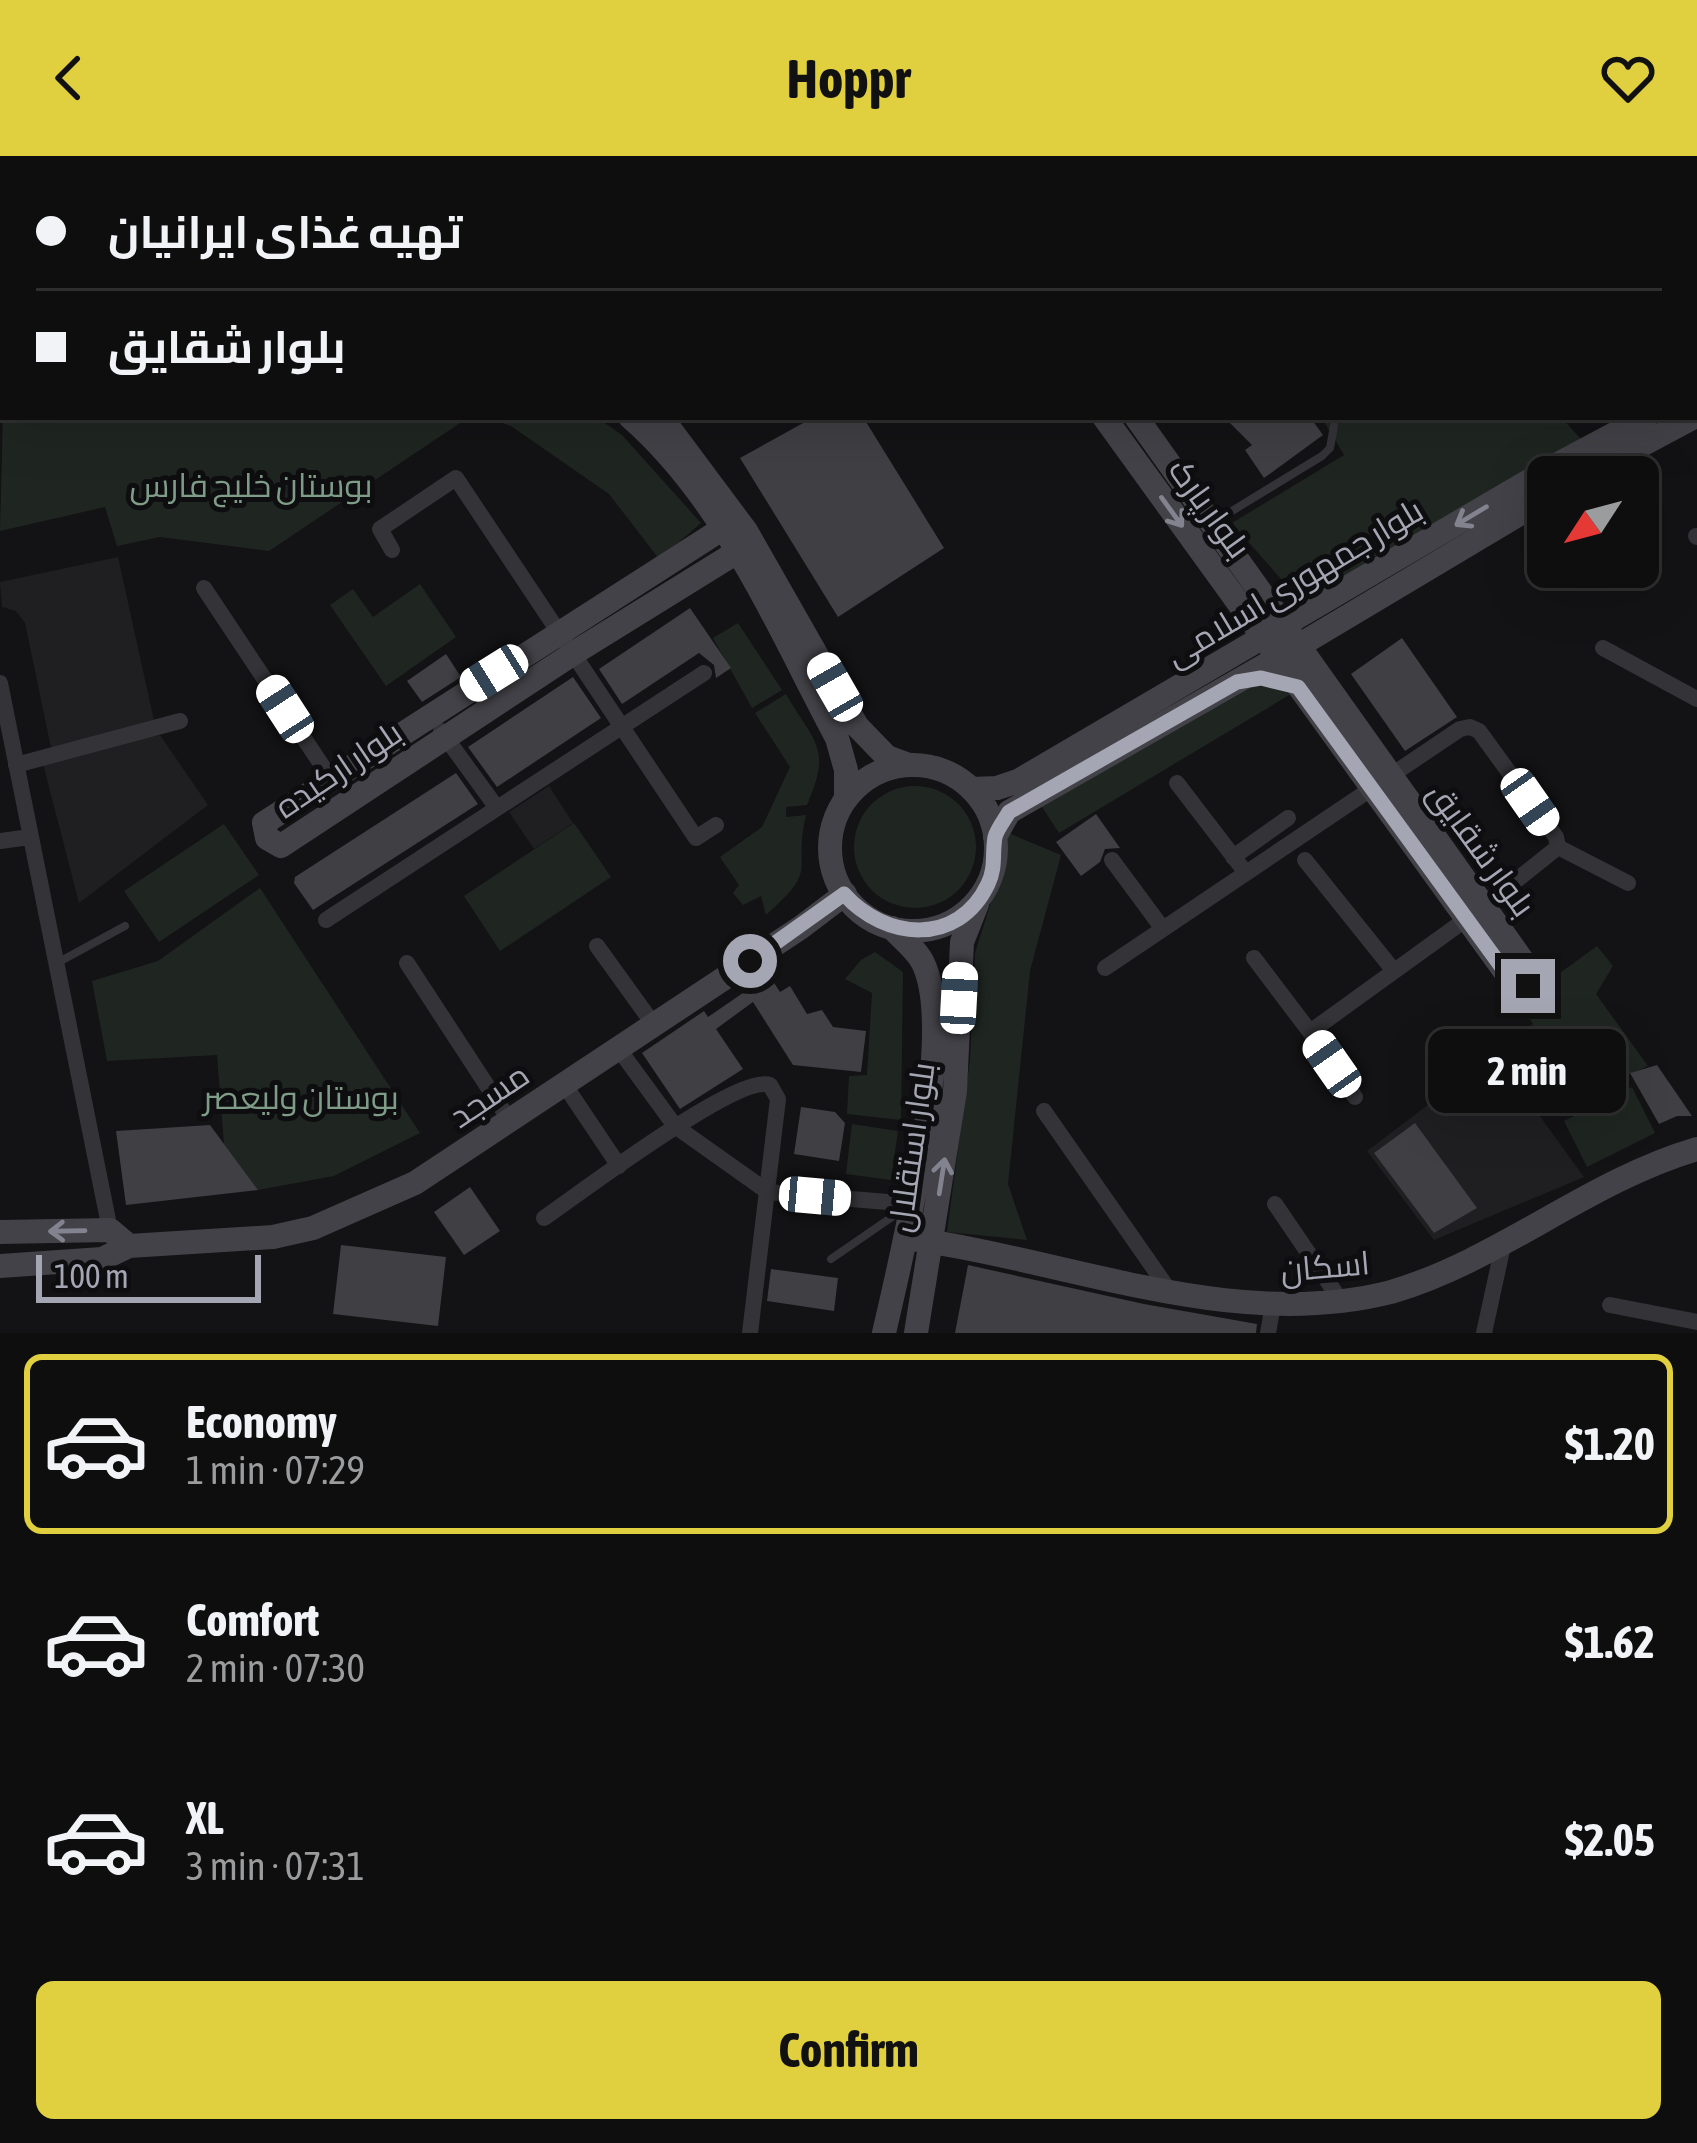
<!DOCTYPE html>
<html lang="en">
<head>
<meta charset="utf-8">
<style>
  body { margin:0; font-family:"Asap Condensed",Cairo,sans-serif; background:#171718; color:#f1f3f6; height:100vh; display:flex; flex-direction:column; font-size:45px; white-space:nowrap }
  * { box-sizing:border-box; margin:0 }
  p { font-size:39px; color:#9b9c9e }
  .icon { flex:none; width:66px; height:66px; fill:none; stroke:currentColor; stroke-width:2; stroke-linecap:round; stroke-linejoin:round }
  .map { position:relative; height:1177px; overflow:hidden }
  .drawer { display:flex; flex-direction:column; background:#0e0e0f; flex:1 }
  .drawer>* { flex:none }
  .hud { position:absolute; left:0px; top:0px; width:1698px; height:264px; box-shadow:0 12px 48px #0002,0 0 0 3px #2e2e2f; display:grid; align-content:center; height:264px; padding:0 36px; background:#0e0e0f }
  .needle { width:78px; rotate:234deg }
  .fabs { position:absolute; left:1527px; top:300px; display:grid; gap:24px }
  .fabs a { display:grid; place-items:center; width:132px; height:132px; border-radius:18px; background:#0e0e0f; box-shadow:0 12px 48px #0002,0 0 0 3px #2e2e2f; font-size:60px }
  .scale { position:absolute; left:36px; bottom:30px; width:225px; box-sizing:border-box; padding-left:12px; border:6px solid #a5a6b3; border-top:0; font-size:33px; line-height:42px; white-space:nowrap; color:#a5a6b3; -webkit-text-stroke:9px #0e0d0f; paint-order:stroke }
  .end { position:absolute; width:54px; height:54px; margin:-27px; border:15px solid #a5a6b3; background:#111; box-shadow:0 0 0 6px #111 }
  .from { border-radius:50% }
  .bubble { position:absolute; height:84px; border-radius:18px; background:#0e0e0f; box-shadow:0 12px 48px #0002,0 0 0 3px #2e2e2f; font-size:39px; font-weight:700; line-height:84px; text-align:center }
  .car { position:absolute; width:36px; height:72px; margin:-36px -18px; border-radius:15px; box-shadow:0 0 9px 3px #0007; background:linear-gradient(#fff 24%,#345 0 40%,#fff 0 76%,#345 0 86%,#fff 0) }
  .hud b { display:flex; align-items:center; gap:42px; height:114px; font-size:45px }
  .hud b+b { border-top:3px solid #2e2e2f }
  .hud i { width:30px; height:30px; background:#f1f3f6 }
  ul { padding:21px 0 0; list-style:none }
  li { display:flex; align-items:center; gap:36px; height:180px; margin:0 24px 18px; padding:0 12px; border:6px solid transparent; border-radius:18px }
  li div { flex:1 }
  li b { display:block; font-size:45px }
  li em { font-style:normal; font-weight:700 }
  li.active { border-color:#e0cf3e }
  li>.icon { width:108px; height:108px; stroke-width:1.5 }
  .button { display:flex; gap:24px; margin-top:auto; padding:24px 36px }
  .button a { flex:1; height:138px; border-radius:18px; background:#e0cf3e; color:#111; font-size:48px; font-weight:700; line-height:138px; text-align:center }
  header { display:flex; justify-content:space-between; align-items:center; height:156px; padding:0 36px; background:#e0cf3e; color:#111; font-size:54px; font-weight:700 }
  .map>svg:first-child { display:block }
  .built { fill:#1f1e20 }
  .green { fill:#1f2621 }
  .building { fill:#3f3f44 }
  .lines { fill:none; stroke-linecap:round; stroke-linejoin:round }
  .lane { stroke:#343438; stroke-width:8 }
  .street { stroke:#343438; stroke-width:16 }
  .secondary { stroke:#424248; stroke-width:24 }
  .oneway { stroke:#82838e }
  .route { stroke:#a5a6b3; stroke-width:15 }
  .labels { text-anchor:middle; stroke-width:10; stroke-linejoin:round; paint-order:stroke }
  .park-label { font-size:33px; fill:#7e9c87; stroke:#0e0d0f }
  .street-label { font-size:33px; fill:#a5a6b3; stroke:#0e0d0f }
</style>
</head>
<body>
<header><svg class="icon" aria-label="back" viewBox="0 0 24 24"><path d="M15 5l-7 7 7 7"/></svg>Hoppr<svg class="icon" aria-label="heart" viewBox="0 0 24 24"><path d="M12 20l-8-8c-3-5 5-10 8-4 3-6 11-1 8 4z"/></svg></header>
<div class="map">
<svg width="1697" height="1177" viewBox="0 0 1697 1177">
  <rect width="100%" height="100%" fill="#131214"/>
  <path class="built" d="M118,401L155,569L51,592L25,467L16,455L2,451L0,426Z
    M160,579L208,649L79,747L42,604Z
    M549,630L573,667L534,693L509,656Z
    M1495,898L1584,1021L1434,1084L1367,995Z"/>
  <path class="green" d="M1201,0H1603L1195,3Z
    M3,258V261H469L269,395L160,381L117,390L105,351L0,375Z
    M485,261H596L622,279L701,367L659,403L609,338L511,270Z
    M1321,261H1561L1581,283L1315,439H1295L1232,367L1344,299Z
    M420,428L456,481L386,530L330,449L353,433L373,461Z
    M738,467L782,534L752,552L713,482Z
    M1260,529L1275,530L1291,538L1059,677L1038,645L1242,531Z
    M786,538C815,588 832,591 807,649L786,651V661L806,659C792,718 821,710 766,759L761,740L743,749L733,737L739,729L720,701L762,671L790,611L755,557Z
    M854 691a61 61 0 1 1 122 0a61 61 0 1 1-122 0Z
    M574,667L611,721L500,795L464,740Z
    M224,668L259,719L159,786L124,735Z
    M1006,676L1061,699L1030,815L1008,1028L1027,1084L947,1076L970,904L975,797L998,724Z
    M260,732L420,977L334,1020L258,1034L224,988L217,899L107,905L92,825L158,805Z
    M1597,790L1613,810L1596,838L1648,910L1620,922L1615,914L1542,949L1500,891L1533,868L1519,847Z
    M875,796L903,816L901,964L847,958L849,920L867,919L872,837L845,823L861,804Z
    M1632,931L1655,977L1587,1011L1564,965Z
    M852,968L898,975L891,1024L846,1018Z"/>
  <path class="building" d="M814,261H863L944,392L838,461L740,302Z
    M1224,261H1310L1323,279L1264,322L1245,294L1252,289Z
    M690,452L731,512L716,522L714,509L699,497L622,548L599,513Z
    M1402,482L1457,561L1405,595L1351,518Z
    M446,498L461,521L422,546L407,525Z
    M573,521L601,562L497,631L468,591Z
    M456,617L478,648L313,754L294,727L295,721Z
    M1096,658L1120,692L1105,693L1100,706L1081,720L1056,686Z
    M769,819L780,836L790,830L807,858L822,854L833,871L866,875L861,916L793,909L753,846L716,873L743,913L680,953L642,897L704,855L708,861Z
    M1657,909L1692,960H1677L1659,968L1630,917Z
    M801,951L835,956L845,967L839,1005L794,998Z
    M1415,967L1477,1052L1434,1077L1374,997Z
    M210,969L258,1034L126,1049L116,975Z
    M470,1031L500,1075L464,1099L434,1056Z
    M341,1089L446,1101L438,1170L333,1158Z
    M968,1109L1144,1148L1257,1168L1256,1177H955Z
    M771,1113L838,1122L834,1155L767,1145Z"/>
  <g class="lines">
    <path class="lane" d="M1214,366L1322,300L1330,292L1334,270
      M57,807L125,770
      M831,1103L905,1052"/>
    <path class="street" d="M29,0L30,3
      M211,0L212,3
      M0,171L3,170
      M1696,380L1697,381
      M392,394L380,373L456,322L696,682L716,669
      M204,432L331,623
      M1603,492L1697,543
      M0,527L110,1074
      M441,575L497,652
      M16,609L180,565
      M1177,627L1246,717
      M0,685L30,681
      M1558,691L1628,727
      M1233,701L1288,662
      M1112,704L1163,773
      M1305,704L1394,815
      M326,764L704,517
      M597,790L654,869
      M1254,802L1310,876
      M407,807L510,965
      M1105,812L1460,573L1470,571L1479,575L1556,681L1558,691L1483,751L1310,876L1355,941
      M618,892L675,970L768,1036L911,1048
      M564,928L619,1010
      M1044,955L1171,1137
      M1275,1048L1341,1145
      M544,1062C579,1038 738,917 770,929L778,943L750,1177
      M1610,1149L1697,1166
      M1268,1177L1273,1149
      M1484,1177L1504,1085"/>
    <path class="secondary" d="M915,0L917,3
      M947,0L949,3
      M332,3V0
      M355,3V0
      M0,208L3,207
      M0,235H3
      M1695,236L1697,235
      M630,261C726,345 778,472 837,582L846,614V643
      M661,261L746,375L857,570L887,601L909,609
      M1104,261L1514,828L1529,830L1532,818L1136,261
      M1582,321L1694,261
      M722,373L746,375L737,396L574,497L281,690L267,682L264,667Z
      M830 692a83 83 0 1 1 166 0a83 83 0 1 1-166 0Z
      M971,633L997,632L1018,625L1556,309L1646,261
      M995,681L1009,656L1278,502L1548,341
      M0,1076L110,1074L129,1090
      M905,1082C1063,1102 1231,1177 1391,1136C1500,1104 1588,1025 1697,993
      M0,1110L102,1103L129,1090L273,1081L313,1072L415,1027L800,772L845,738
      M884,1177C902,1098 957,876 923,807C917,794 902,783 892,772
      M916,1177L955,935L962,786L977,748"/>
  </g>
  <defs><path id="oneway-shaft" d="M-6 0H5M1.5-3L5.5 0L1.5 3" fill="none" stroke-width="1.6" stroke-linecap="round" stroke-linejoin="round" transform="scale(3)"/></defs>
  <g class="oneway">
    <use href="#oneway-shaft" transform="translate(1172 356) rotate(54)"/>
    <use href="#oneway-shaft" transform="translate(1471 360) rotate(149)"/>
    <use href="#oneway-shaft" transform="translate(942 1020) rotate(-81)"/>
    <use href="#oneway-shaft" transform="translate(67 1075) rotate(179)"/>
  </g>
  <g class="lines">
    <path class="route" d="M750,805L844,738C885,784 958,791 988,728C996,712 992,698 995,681C997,673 1005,663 1009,656L1237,526L1261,522L1298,531L1514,828L1528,830"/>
  </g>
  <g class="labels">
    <g class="park-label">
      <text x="251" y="341">بوستان خلیج فارس</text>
      <text x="301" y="953">بوستان ولیعصر</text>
    </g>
    <g class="street-label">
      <text transform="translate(1210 352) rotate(54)" y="12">بلوار پارک</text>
      <text transform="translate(1294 426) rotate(-31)" y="12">بلوار جمهوری اسلامی</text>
      <text transform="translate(338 613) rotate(-34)" y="12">بلوار ارکیده</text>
      <text transform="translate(1482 693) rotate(54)" y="12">بلوار شقایق</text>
      <text transform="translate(489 939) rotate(-34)" y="12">مسجد</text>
      <text transform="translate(911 991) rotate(-82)" y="12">بلوار استقلال</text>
      <text transform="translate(1325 1110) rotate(-5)" y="12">اسکان</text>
    </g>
  </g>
</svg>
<div class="fabs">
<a><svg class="needle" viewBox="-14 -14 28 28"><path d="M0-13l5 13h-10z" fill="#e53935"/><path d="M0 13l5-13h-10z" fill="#9b9c9e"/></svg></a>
</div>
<div class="scale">100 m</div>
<i class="end from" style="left:750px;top:805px"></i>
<i class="end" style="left:1528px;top:830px"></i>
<div class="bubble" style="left:1428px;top:873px;width:198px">2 min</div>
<i class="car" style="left:494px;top:517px;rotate:238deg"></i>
<i class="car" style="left:835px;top:531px;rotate:330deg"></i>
<i class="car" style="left:285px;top:553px;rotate:327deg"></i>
<i class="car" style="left:1530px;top:646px;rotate:145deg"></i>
<i class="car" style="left:959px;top:842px;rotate:3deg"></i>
<i class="car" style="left:1332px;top:908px;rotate:325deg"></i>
<i class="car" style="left:815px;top:1040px;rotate:95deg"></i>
<div class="hud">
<b><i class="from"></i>تهیه غذای ایرانیان</b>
<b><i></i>بلوار شقایق</b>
</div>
</div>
<section class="drawer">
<ul>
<li class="active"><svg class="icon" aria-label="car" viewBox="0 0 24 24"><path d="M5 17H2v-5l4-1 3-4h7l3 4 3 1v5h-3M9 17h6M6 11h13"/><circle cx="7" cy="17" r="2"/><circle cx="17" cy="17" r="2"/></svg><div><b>Economy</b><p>1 min · 07:29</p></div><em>$1.20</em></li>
<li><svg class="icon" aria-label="car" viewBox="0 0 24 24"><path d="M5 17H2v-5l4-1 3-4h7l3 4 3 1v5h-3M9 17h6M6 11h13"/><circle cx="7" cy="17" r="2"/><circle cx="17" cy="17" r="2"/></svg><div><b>Comfort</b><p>2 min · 07:30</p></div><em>$1.62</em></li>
<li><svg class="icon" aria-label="car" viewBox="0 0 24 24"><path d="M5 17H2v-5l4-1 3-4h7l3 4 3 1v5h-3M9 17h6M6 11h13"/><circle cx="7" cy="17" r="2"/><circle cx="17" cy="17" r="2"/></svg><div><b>XL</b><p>3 min · 07:31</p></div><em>$2.05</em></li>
</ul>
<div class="button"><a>Confirm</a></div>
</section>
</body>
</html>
